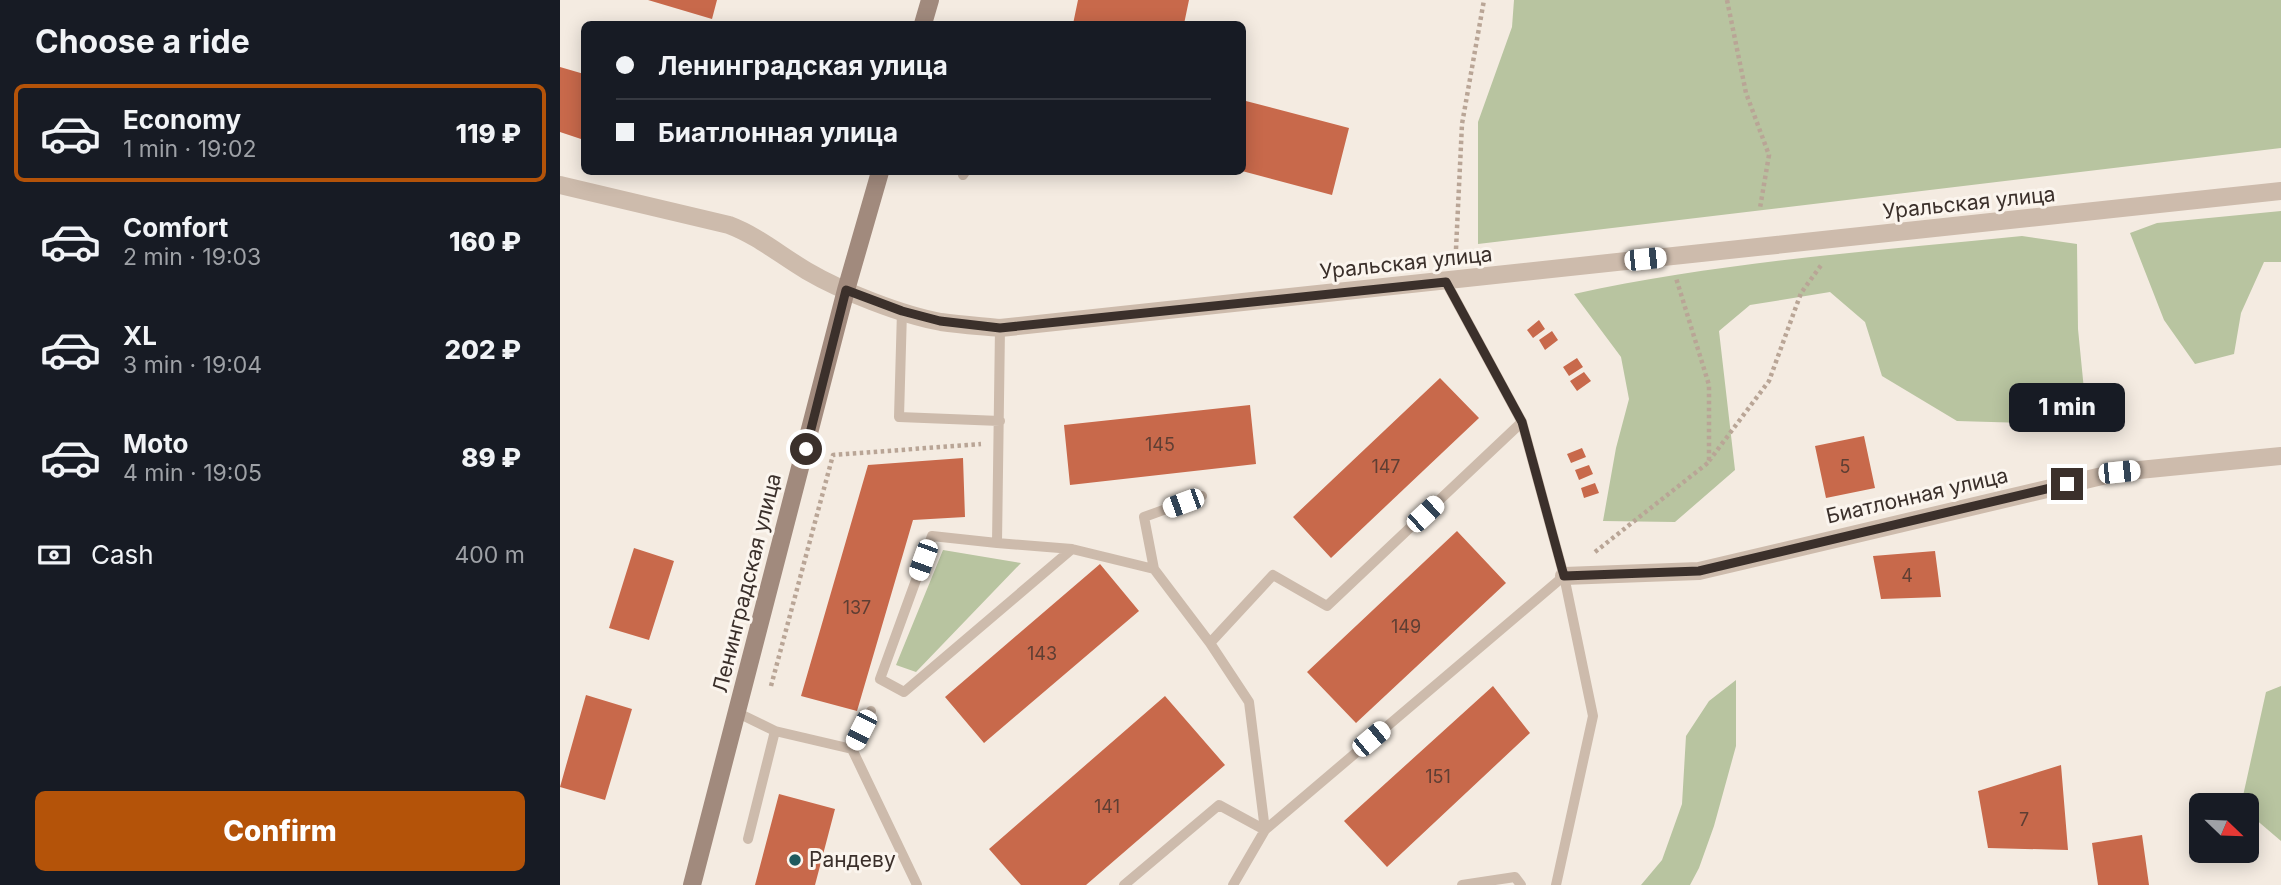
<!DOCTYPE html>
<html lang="en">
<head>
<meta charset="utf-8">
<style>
  body { margin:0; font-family:Inter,sans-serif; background:#242831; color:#f1f3f6; height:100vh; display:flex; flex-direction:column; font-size:26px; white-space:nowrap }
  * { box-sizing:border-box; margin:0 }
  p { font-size:23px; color:#9ea1a6 }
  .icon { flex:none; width:38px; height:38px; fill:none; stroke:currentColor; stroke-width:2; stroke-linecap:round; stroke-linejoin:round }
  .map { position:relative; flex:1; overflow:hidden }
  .side { display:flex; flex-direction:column; background:#171b24; width:560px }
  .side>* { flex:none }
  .guide { position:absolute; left:21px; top:21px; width:665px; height:154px; border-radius:10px; box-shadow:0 4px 18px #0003; display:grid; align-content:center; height:154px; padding:0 35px; background:#171b24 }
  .needle { width:46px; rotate:113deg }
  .tools { position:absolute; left:1629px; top:793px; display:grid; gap:14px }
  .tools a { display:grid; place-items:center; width:70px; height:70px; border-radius:10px; background:#171b24; box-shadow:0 4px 18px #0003; font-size:35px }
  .end { position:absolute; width:32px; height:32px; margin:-16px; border:9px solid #3b302b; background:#fff; box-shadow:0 0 0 4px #fff }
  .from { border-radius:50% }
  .bubble { position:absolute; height:49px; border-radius:10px; background:#171b24; box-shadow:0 4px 18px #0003; font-size:23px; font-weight:800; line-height:49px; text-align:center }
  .car { position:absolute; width:21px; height:42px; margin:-21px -10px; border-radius:9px; box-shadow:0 0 5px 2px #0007; background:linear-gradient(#fff 24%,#345 0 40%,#fff 0 76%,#345 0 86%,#fff 0) }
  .guide b { display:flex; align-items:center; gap:24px; height:66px; font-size:26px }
  .guide b+b { border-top:2px solid #363941 }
  .guide i { width:18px; height:18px; background:#f1f3f6 }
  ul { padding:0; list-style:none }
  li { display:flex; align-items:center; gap:21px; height:98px; margin:0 14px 10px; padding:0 21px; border:4px solid transparent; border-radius:10px }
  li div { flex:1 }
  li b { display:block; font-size:26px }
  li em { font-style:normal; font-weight:800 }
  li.selected { border-color:#b45309 }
  li>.icon { width:63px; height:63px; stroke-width:1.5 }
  h2 { padding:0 35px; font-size:32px; line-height:84px }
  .pay { display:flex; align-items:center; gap:18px; height:77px; padding:0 35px; font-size:26px }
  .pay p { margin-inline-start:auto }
  .action { display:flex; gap:14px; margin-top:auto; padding:14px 35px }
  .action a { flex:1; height:80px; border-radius:10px; background:#b45309; color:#fff; font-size:28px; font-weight:800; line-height:80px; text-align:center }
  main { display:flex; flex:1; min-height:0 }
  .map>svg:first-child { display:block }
  .green { fill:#b8c4a0 }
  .building { fill:#c8694b }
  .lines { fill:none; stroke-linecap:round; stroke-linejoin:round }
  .path { stroke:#b9a596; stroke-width:4.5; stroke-dasharray:3.5 3.5; stroke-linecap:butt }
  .lane { stroke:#cdbbac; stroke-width:10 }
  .street { stroke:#cdbbac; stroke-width:18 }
  .secondary { stroke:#a18a7d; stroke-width:18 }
  .route { stroke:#3b302b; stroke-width:9 }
  .poi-dot { fill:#1f5a5e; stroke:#fbf5ee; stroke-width:2.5 }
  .labels { text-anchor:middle; stroke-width:6; stroke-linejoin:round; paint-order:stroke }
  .number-label { font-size:18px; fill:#5e3e33 }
  .street-label { font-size:21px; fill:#3b302b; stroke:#fbf5ee }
  .poi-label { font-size:21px; fill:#3b302b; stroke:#fbf5ee; text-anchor:start }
</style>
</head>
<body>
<main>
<section class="side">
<h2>Choose a ride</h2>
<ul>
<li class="selected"><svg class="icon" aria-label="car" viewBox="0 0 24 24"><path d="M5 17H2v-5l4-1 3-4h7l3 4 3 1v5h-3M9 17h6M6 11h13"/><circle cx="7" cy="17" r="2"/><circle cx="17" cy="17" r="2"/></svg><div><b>Economy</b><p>1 min · 19:02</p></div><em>119 ₽</em></li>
<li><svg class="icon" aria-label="car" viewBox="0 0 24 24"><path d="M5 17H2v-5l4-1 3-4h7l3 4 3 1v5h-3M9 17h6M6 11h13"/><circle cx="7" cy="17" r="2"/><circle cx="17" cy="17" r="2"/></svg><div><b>Comfort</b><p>2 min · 19:03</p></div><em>160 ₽</em></li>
<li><svg class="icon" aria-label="car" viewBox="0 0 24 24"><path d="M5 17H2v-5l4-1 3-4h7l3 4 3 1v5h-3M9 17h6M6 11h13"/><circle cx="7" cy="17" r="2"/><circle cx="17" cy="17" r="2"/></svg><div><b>XL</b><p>3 min · 19:04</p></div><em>202 ₽</em></li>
<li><svg class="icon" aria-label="car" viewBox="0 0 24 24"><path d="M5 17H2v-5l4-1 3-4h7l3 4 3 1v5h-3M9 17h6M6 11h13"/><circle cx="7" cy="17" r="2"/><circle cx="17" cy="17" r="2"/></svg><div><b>Moto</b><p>4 min · 19:05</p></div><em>89 ₽</em></li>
</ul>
<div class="pay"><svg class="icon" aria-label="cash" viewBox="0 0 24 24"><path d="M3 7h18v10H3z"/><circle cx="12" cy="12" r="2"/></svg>Cash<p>400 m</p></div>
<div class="action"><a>Confirm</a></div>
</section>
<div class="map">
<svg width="1721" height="885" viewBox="0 0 1721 885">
  <rect width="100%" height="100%" fill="#f4ebe1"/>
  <path class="green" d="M954,0H1721V148L918,244V122L952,27Z
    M1721,211V262H1704L1681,313L1674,354L1635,364L1604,320L1570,233L1597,223Z
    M1462,236L1517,244L1518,329L1525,400L1502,424L1397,421L1322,376L1305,322L1270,292L1190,305L1159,331L1175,470L1115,522L1043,521L1056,448L1069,399L1061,357L1014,294C1161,262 1312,251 1462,236Z
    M383,550L461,563L356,672L336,665Z
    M1176,680V746L1154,826L1139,868L1130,885H1081L1102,860L1122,804L1126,736L1149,701Z
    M1721,686V841L1687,812V805H1681L1706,692Z"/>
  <path class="building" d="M88,0H157L152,19Z
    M518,0H629L624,24H513Z
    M0,67L24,74V140L0,132Z
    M682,100L789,128L772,195L682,171Z
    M979,320L985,329L973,338L967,330Z
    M992,331L998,340L985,350L979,340Z
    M1017,358L1023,367L1009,376L1003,367Z
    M1024,372L1031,381L1017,391L1010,381Z
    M880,378L919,418L771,558L733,517Z
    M690,405L696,464L510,485L504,425Z
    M1304,436L1315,488L1266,498L1255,446Z
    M1022,448L1026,457L1011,463L1007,454Z
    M403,458L405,517L353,520L297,711L241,696L308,465Z
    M1029,465L1033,474L1019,480L1015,470Z
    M1035,483L1039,493L1024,498L1021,488Z
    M897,531L946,583L796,723L747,672Z
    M74,548L114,561L89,640L49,628Z
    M1375,551L1381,597L1321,599L1313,556Z
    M540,564L579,611L424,743L385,697Z
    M933,686L970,733L827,867L784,821Z
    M26,695L72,709L45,800L0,787Z
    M605,696L665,765L526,885H461L429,849Z
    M1501,765L1508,850L1428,848L1418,791Z
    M219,794L275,809L255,885H195Z
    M1582,835L1589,885H1538L1532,843Z"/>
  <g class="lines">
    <path class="path" d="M1167,0L1186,93L1209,155L1200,208
      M896,249L902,124L924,0
      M1149,461L1209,381L1241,293L1262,264
      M1035,552L1149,462V385L1116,278
      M211,686L273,455L421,444"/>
    <path class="lane" d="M403,175L405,172
      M886,282L962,422L1004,576L1033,716L996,885
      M342,311L339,417L440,421
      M440,328L437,543L512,549L594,569L650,643L689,702L705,830L673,885
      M437,543L372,536L320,679L344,692L512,549
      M594,569L584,517L642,496
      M650,643L713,575L767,606L962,422
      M178,713L215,731L292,749L311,711
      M292,749L357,885
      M188,839L215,731
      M564,885L659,805L705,830L1004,576
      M902,885L955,877L961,885"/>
    <path class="street" d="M0,185L169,225C198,236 220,255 247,271C281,291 342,315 381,322C401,325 420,326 440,328C867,284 1294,239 1721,191
      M1004,576L1139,571L1559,472L1721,456"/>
    <path class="secondary" d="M363,24L370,0
      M132,885L286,290L320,172"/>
  </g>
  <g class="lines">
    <path class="route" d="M246,449L286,290L342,311L380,321L440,328L886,282L962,422L1004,576L1139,571L1507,484"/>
  </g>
  <circle class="poi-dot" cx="235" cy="860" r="7"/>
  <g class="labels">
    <g class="number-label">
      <text x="600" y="451">145</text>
      <text x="826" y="473">147</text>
      <text x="1285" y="473">5</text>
      <text x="1347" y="582">4</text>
      <text x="297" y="614">137</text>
      <text x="846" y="633">149</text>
      <text x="482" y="660">143</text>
      <text x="878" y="783">151</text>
      <text x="547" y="813">141</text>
      <text x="1464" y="826">7</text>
    </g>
    <g class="street-label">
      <text transform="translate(1409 203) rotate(-6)" y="7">Уральская улица</text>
      <text transform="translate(846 263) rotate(-6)" y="7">Уральская улица</text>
      <text transform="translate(1357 496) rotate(-13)" y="7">Биатлонная улица</text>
      <text transform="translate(187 583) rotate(-76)" y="7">Ленинградская улица</text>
    </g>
    <g class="poi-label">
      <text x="249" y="867">Рандеву</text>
    </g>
  </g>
</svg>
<div class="tools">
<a><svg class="needle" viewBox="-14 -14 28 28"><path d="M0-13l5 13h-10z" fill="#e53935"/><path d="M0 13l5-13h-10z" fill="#9ea1a6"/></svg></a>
</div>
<i class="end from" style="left:246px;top:449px"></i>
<i class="end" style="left:1507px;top:484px"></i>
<div class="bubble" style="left:1449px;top:383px;width:116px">1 min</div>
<i class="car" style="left:1085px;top:259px;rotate:84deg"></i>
<i class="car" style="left:1559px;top:472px;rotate:84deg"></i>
<i class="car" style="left:623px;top:503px;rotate:250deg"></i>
<i class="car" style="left:865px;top:514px;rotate:47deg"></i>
<i class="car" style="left:363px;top:560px;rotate:200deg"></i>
<i class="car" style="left:301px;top:730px;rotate:207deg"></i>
<i class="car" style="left:811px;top:739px;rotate:50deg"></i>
<div class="guide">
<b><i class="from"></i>Ленинградская улица</b>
<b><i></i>Биатлонная улица</b>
</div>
</div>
</main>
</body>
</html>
